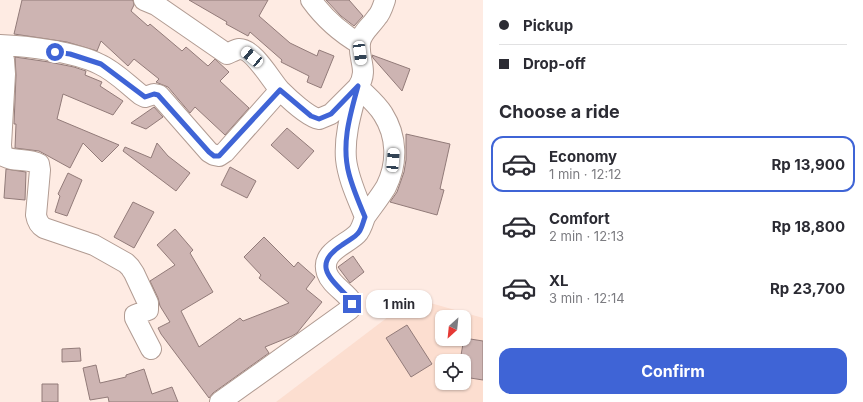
<!DOCTYPE html>
<html lang="en">
<head>
<meta charset="utf-8">
<style>
  body { margin:0; font-family:Inter,sans-serif; background:#f7f7f7; color:#2b2b33; height:100vh; display:flex; flex-direction:column; font-size:15px; white-space:nowrap }
  * { box-sizing:border-box; margin:0 }
  p { font-size:13px; color:#7c7c81 }
  .icon { flex:none; width:22px; height:22px; fill:none; stroke:currentColor; stroke-width:2; stroke-linecap:round; stroke-linejoin:round }
  .map { position:relative; flex:1; overflow:hidden }
  .panel { display:flex; flex-direction:column; background:#fff; width:380px }
  .panel>* { flex:none }
  .top-card { display:grid; align-content:center; height:88px; padding:0 16px; background:#fff }
  .needle { width:26px; rotate:207deg }
  .fabs { position:absolute; left:435px; top:310px; display:grid; gap:8px }
  .fabs a { display:grid; place-items:center; width:36px; height:36px; border-radius:8px; background:#fff; box-shadow:0 1px 3px #0004; font-size:20px }
  .end { position:absolute; width:18px; height:18px; margin:-9px; border:5px solid #3f64d6; background:#fff; box-shadow:0 0 0 2px #fff }
  .from { border-radius:50% }
  .bubble { position:absolute; height:28px; border-radius:12px; background:#fff; box-shadow:0 1px 3px #0004; font-size:13px; font-weight:700; line-height:28px; text-align:center }
  .car { position:absolute; width:12px; height:24px; margin:-12px -6px; border-radius:5px; box-shadow:0 0 3px 1px #0007; background:linear-gradient(#fff 24%,#345 0 40%,#fff 0 76%,#345 0 86%,#fff 0) }
  .top-card b { display:flex; align-items:center; gap:14px; height:38px; font-size:15px }
  .top-card b+b { border-top:1px solid #e1e1e2 }
  .top-card i { width:10px; height:10px; background:#2b2b33 }
  ul { padding:0; list-style:none }
  li { display:flex; align-items:center; gap:12px; height:56px; margin:0 8px 6px; padding:0 8px; border:2px solid transparent; border-radius:12px }
  li div { flex:1 }
  li b { display:block; font-size:15px }
  li em { font-style:normal; font-weight:700 }
  li.selected { border-color:#3f64d6 }
  li>.icon { width:36px; height:36px; stroke-width:1.5 }
  h2 { padding:0 16px; font-size:18px; line-height:48px }
  .action { display:flex; gap:8px; margin-top:auto; padding:8px 16px }
  .action a { flex:1; height:46px; border-radius:12px; background:#3f64d6; color:#fff; font-size:16px; font-weight:700; line-height:46px; text-align:center }
  main { display:flex; flex:1; min-height:0 }
  .map>svg:first-child { display:block }
  .built { fill:#fcded0; fill-rule:evenodd }
  .building { fill:#cdb4b2; stroke:#927b79 }
  .lines { fill:none; stroke-linecap:round; stroke-linejoin:round }
  .street-casing { stroke:#b19b92; stroke-width:22 }
  .street { stroke:#fff; stroke-width:20 }
  .route { stroke:#3f64d6; stroke-width:5 }
</style>
</head>
<body>
<main>
<div class="map">
<svg width="483" height="402" viewBox="0 0 483 402">
  <rect width="100%" height="100%" fill="#feebe3"/>
  <path class="built" d="M413,298L483,318V402H276ZM442,317H464V339H442ZM442,361H464V383H442Z"/>
  <path class="building" d="M22,0H133L134,5L131,11L148,26L150,24L182,51L186,47L208,66L215,59L229,72L220,81L249,108L225,135L195,107L190,113L168,87L158,83L156,82L159,79L134,59L128,66L101,41L97,51L67,42L14,34Z
    M189,0H268L259,16L290,43L317,56L319,50L334,56L321,88L307,82L309,76L281,62L282,60L250,32L248,36L226,24L227,22Z
    M326,0H349L363,16L354,26L341,16Z
    M372,55L410,69L402,91L373,58Z
    M15,57L49,62L74,67L86,71L85,75L102,82L100,86L123,101L113,115L63,94L57,119L119,145L102,162L83,143L70,168L39,151L15,148L16,124H14L16,75Z
    M154,107L163,117L146,129L131,123Z
    M287,128L314,151L298,169L271,145Z
    M406,134L450,144L440,189L444,190L437,215L390,202L397,192L404,172L406,160Z
    M157,143L168,156L190,173L176,191L123,151L125,147L151,158Z
    M230,167L256,181L247,198L221,185Z
    M6,169L26,172L25,200L4,198Z
    M68,173L82,180L67,216L55,212L60,196L58,194Z
    M133,202L154,212L134,248L114,237Z
    M175,229L193,250L190,253L213,292L181,311L199,347L240,318L243,321L289,303L259,278L261,275L244,257L264,237L294,267L298,262L315,277L306,289L322,302L297,333L292,336L265,347L269,353L213,393L209,398L161,334L158,328L170,322L160,306L158,298L150,281L175,265L157,245Z
    M353,256L364,272L350,283L338,267Z
    M407,325L432,364L411,377L386,338Z
    M464,338L483,341V380L464,377V361H460Z
    M80,348L81,361L62,362V349Z
    M96,365L100,383L126,377V375L144,369L152,394L172,387L178,402H109L108,397L90,400L83,368Z
    M42,384H58V402H42Z"/>
  <g class="lines">
    <g class="street-casing">
      <path id="street" d="M144,0L156,5L227,54C231,52 235,50 239,49C253,48 271,80 280,90C288,98 308,117 319,119L331,114L358,87C369,70 358,60 360,43C361,33 371,26 377,17C381,13 383,6 385,0
        M311,0C324,18 341,33 360,44
        M0,45C28,46 75,52 99,64C115,71 128,85 141,95L145,97L154,94L159,95L209,152L214,155L219,156L225,152L280,90
        M0,52L4,60L5,74L1,145L2,155C13,163 27,157 39,164L40,170L36,215C37,221 39,225 44,228L94,245L126,263L130,267L134,273L148,303V310L135,315V318L151,349
        M358,87C366,95 377,104 383,114C397,136 398,163 386,187C380,197 372,207 365,217
        M220,402L350,309L352,302C346,292 331,285 327,273C320,252 346,245 357,234C361,230 363,223 365,217C358,199 348,179 346,159C344,134 352,110 358,87"/>
    </g>
    <use href="#street" class="street"/>
  </g>
  <g class="lines">
    <path class="route" d="M55,52L70,54L101,64L145,97L154,94L158,95L209,152L214,156H219L280,90L311,116L319,119L331,114L358,86C350,115 341,144 349,174C353,189 359,203 365,217C363,222 362,228 359,232C356,237 347,241 342,245C311,265 331,279 349,298L352,302V304"/>
  </g>
</svg>
<div class="fabs">
<a><svg class="needle" viewBox="-14 -14 28 28"><path d="M0-13l5 13h-10z" fill="#e53935"/><path d="M0 13l5-13h-10z" fill="#7c7c81"/></svg></a>
<a><svg class="icon" aria-label="locate" viewBox="0 0 24 24"><circle cx="12" cy="12" r="6"/><path d="M12 2v4M12 18v4M2 12h4M18 12h4"/></svg></a>
</div>
<i class="end from" style="left:55px;top:52px"></i>
<i class="end" style="left:352px;top:304px"></i>
<div class="bubble" style="left:366px;top:290px;width:66px">1 min</div>
<i class="car" style="left:360px;top:53px;rotate:172deg"></i>
<i class="car" style="left:252px;top:57px;rotate:310deg"></i>
<i class="car" style="left:393px;top:160px;rotate:5deg"></i>
</div>
<section class="panel">
<div class="top-card">
<b><i class="from"></i>Pickup</b>
<b><i></i>Drop-off</b>
</div>
<h2>Choose a ride</h2>
<ul>
<li class="selected"><svg class="icon" aria-label="car" viewBox="0 0 24 24"><path d="M5 17H2v-5l4-1 3-4h7l3 4 3 1v5h-3M9 17h6M6 11h13"/><circle cx="7" cy="17" r="2"/><circle cx="17" cy="17" r="2"/></svg><div><b>Economy</b><p>1 min · 12:12</p></div><em>Rp 13,900</em></li>
<li><svg class="icon" aria-label="car" viewBox="0 0 24 24"><path d="M5 17H2v-5l4-1 3-4h7l3 4 3 1v5h-3M9 17h6M6 11h13"/><circle cx="7" cy="17" r="2"/><circle cx="17" cy="17" r="2"/></svg><div><b>Comfort</b><p>2 min · 12:13</p></div><em>Rp 18,800</em></li>
<li><svg class="icon" aria-label="car" viewBox="0 0 24 24"><path d="M5 17H2v-5l4-1 3-4h7l3 4 3 1v5h-3M9 17h6M6 11h13"/><circle cx="7" cy="17" r="2"/><circle cx="17" cy="17" r="2"/></svg><div><b>XL</b><p>3 min · 12:14</p></div><em>Rp 23,700</em></li>
</ul>
<div class="action"><a>Confirm</a></div>
</section>
</main>
</body>
</html>
